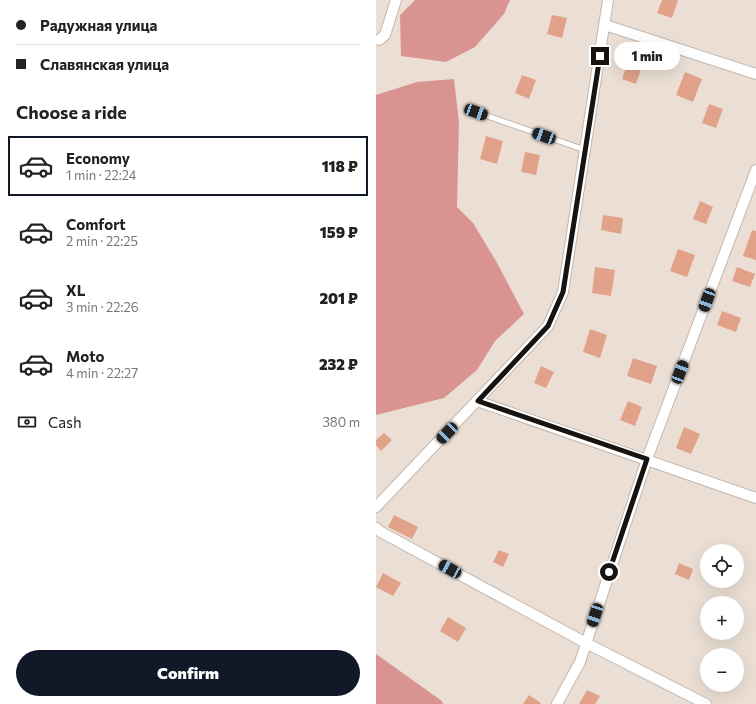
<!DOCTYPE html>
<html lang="en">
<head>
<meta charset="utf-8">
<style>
  body { margin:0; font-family:Commissioner,sans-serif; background:#f2f2f2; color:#222; height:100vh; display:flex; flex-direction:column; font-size:15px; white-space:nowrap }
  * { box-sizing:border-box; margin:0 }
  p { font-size:13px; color:#767676 }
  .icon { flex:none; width:22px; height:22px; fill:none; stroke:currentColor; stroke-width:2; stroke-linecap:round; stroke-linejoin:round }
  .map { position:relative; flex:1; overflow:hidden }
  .sheet { display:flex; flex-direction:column; background:#fff; width:376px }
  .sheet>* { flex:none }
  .hud { display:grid; align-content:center; height:88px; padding:0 16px; background:#fff }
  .tools { position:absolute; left:324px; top:544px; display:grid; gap:8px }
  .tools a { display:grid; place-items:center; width:44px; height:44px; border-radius:50%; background:#fff; box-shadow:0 4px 16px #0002; font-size:20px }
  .end { position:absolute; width:18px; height:18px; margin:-9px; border:5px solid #171310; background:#fff; box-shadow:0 0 0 2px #fff }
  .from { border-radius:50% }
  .bubble { position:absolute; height:28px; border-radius:14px; background:#fff; box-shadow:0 4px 16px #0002; font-size:13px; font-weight:800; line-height:28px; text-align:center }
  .car { position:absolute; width:12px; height:24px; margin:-12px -6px; border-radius:5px; box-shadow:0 0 3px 1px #0007; background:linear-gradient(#222 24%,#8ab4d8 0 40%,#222 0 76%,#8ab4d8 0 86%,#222 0) }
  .hud b { display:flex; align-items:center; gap:14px; height:38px; font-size:15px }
  .hud b+b { border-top:1px solid #e0e0e0 }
  .hud i { width:10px; height:10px; background:#222 }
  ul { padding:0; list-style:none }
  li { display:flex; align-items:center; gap:12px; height:60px; margin:0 8px 6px; padding:0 8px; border:2px solid transparent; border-radius:0px }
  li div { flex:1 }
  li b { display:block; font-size:15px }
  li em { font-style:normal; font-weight:800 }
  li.selected { border-color:#111827 }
  li>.icon { width:36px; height:36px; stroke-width:1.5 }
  h2 { padding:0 16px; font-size:18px; line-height:48px }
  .pay { display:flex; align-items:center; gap:10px; height:44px; padding:0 16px; font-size:15px }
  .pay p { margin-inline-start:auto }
  .cta { display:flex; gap:8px; margin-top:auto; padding:8px 16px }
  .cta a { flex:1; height:46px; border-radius:24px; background:#111827; color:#fff; font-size:16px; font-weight:800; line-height:46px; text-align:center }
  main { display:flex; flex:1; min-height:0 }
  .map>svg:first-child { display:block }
  .forest { fill:#d99491 }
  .building { fill:#e2a28a }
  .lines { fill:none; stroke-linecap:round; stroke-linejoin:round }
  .service-casing { stroke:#c3b7ae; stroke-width:7 }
  .minor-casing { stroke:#c3b7ae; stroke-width:12 }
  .service { stroke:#fff; stroke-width:5 }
  .minor { stroke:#fff; stroke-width:10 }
  .route { stroke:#171310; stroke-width:5 }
</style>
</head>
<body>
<main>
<section class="sheet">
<div class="hud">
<b><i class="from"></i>Радужная улица</b>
<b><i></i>Славянская улица</b>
</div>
<h2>Choose a ride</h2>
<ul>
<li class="selected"><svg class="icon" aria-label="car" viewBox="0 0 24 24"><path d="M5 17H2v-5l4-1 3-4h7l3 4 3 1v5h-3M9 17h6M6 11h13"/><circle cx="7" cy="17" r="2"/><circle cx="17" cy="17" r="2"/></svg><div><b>Economy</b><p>1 min · 22:24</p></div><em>118 ₽</em></li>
<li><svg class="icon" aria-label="car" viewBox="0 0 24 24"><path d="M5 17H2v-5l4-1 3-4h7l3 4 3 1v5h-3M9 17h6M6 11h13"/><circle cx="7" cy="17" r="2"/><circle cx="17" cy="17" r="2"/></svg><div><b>Comfort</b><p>2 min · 22:25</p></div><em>159 ₽</em></li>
<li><svg class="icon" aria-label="car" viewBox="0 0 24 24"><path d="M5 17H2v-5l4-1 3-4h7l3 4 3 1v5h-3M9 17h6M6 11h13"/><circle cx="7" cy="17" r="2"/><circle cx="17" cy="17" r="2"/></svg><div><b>XL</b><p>3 min · 22:26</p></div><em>201 ₽</em></li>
<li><svg class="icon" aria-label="car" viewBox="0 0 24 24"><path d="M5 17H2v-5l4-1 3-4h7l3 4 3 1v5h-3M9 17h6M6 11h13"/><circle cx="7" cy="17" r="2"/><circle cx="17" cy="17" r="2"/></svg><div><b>Moto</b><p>4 min · 22:27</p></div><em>232 ₽</em></li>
</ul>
<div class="pay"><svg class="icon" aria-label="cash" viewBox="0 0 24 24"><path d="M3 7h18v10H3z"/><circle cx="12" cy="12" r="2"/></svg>Cash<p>380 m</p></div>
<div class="cta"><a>Confirm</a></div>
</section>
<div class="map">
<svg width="380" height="704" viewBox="0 0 380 704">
  <rect width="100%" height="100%" fill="#ebdfd5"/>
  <path class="forest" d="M39,0H134L128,14L99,47L70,62L25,56L24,15Z
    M78,79L83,122L81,207L97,223L120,261L148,314L119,341L101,370L68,398L0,415V95L41,82Z
    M0,654L66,701L67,704H0Z"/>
  <path class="building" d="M286,0H302L296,18L281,13Z
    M176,15L191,18L186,38L171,34Z
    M255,52L269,57L260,84L246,79Z
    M309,72L326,79L317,102L300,95Z
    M146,75L160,80L153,99L139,93Z
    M333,104L347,109L340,128L326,123Z
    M110,136L127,141L121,164L104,159Z
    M149,152L164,155L160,175L145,172Z
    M324,201L337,207L330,224L317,219Z
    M227,215L247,218L245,234L225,230Z
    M376,230L380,231V260L367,256Z
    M302,249L319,255L311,277L294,271Z
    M219,267L239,270L235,296L216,293Z
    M361,267L379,274L374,287L356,281Z
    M346,311L365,318L360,332L341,325Z
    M214,329L231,335L224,358L207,352Z
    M257,358L281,366L275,384L251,376Z
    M165,366L178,372L170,388L158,383Z
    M252,401L266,407L259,426L244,420Z
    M308,427L324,434L315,454L300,448Z
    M8,433L16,440L5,451L0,445V440Z
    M18,515L42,527L36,539L12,527Z
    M123,550L133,554L127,567L117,562Z
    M303,563L317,569L313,580L299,574Z
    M7,573L25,583L17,596L0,587Z
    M72,617L90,628L82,642L64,631Z
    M211,690L224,696L219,704H203Z
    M153,695L165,703L164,704H147Z"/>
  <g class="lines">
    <g class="service-casing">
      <path id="service" d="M100,112L209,150"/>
    </g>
    <g class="minor-casing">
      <path id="minor" d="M229,25L380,74
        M3,40L9,35L20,0
        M101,401L380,498
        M0,507L172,326L187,292L232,0
        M0,528L5,532L210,643L330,704
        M181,704L204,662L271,459L380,170"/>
    </g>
    <use href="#service" class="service"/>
    <use href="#minor" class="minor"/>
  </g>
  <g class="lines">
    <path class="route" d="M224,56L187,292L172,326L102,401L271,459L233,572"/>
  </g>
</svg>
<div class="tools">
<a><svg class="icon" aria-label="locate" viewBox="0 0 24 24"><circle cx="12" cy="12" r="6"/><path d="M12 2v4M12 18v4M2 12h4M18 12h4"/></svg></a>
<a>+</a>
<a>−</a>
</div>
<i class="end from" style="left:233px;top:572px"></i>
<i class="end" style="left:224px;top:56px"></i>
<div class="bubble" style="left:238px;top:42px;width:66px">1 min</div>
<i class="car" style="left:100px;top:112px;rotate:110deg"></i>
<i class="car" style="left:168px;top:136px;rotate:290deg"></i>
<i class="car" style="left:331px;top:300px;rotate:200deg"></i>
<i class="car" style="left:304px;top:372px;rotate:21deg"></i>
<i class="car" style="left:71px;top:433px;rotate:224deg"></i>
<i class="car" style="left:74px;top:569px;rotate:299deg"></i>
<i class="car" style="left:219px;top:615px;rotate:198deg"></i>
</div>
</main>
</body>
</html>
